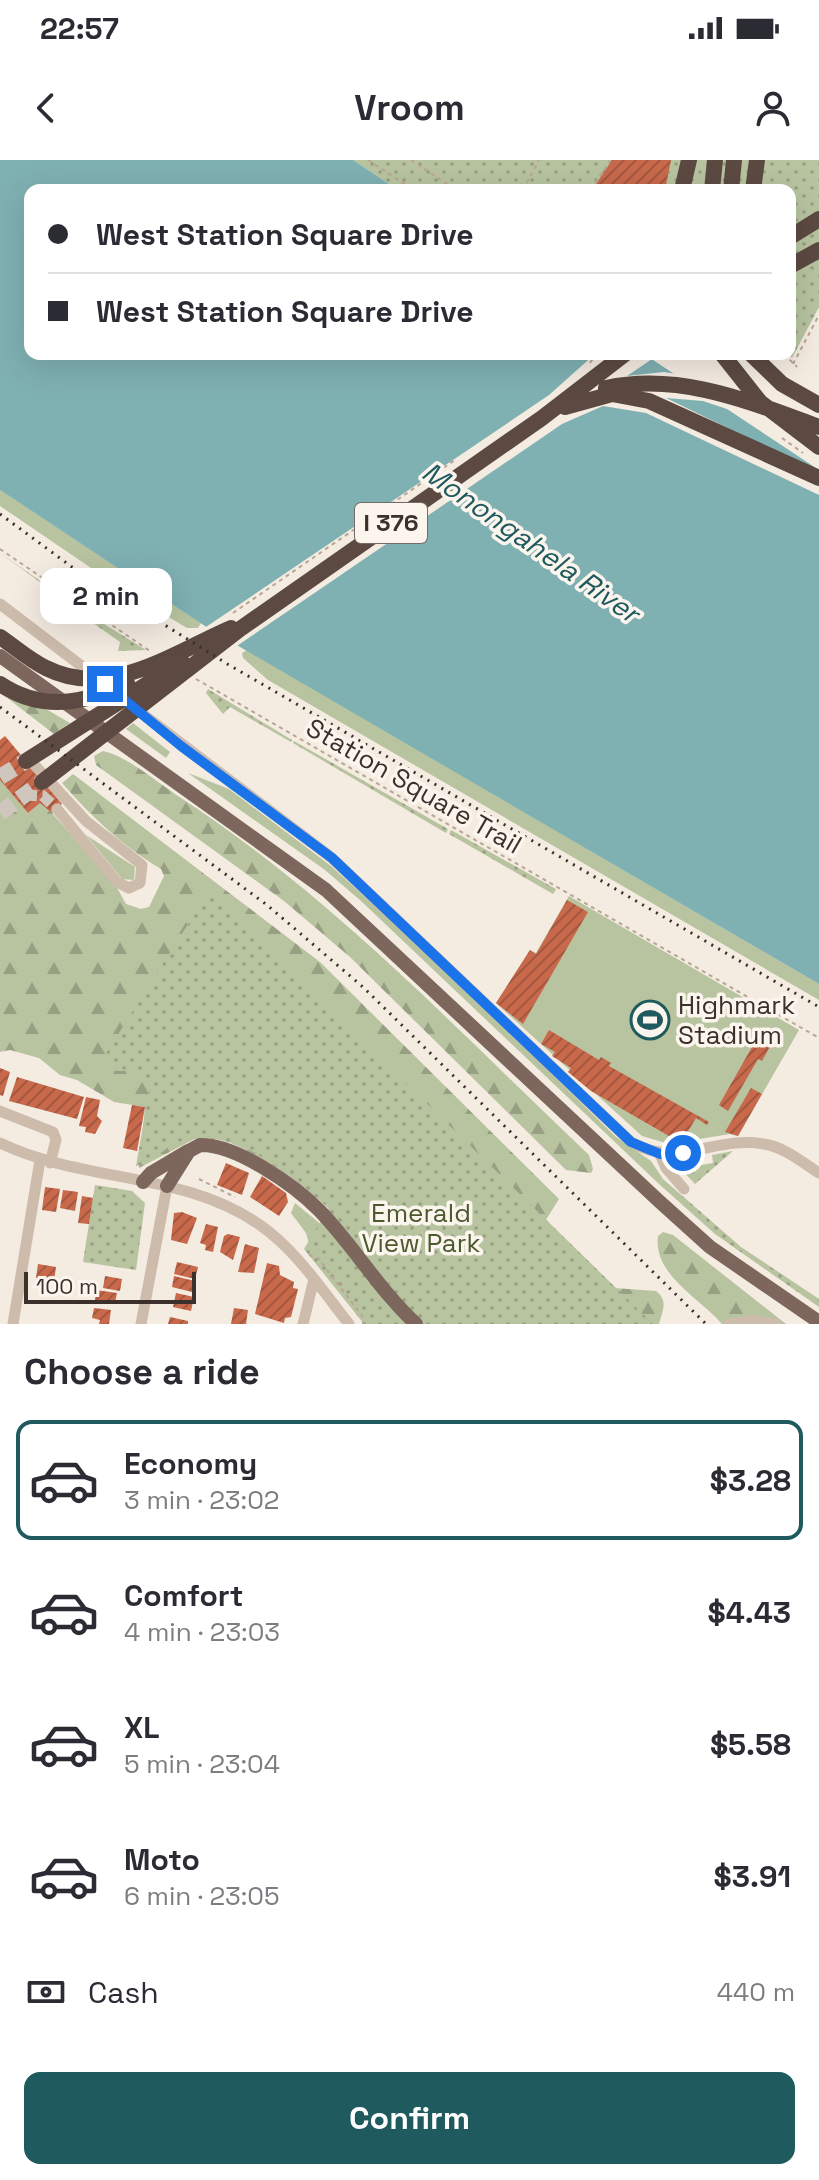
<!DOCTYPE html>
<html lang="en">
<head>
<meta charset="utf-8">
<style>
  body { margin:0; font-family:"Space Grotesk",sans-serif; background:#f2f2f3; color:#2b2b33; height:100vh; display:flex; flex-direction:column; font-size:30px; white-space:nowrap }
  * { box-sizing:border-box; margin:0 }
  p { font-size:26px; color:#7c7c81 }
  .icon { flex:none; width:44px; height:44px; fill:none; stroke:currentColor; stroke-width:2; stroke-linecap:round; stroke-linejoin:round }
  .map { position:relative; height:1164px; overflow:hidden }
  .drawer { display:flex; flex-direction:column; background:#fff; flex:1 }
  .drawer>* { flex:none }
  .banner { position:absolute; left:24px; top:24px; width:772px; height:176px; border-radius:16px; box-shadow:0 8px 32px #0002; display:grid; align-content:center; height:176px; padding:0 24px; background:#fff }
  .scale { position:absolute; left:24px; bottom:20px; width:172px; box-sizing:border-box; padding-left:8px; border:4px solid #3b302b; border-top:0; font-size:22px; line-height:28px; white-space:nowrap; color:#3b302b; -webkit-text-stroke:6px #fbf5ee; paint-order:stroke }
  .end { position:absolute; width:36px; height:36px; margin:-18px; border:10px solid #1a73e8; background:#fff; box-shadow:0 0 0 4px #fff }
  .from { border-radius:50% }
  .bubble { position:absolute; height:56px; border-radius:16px; background:#fff; box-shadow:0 8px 32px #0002; font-size:26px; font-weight:700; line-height:56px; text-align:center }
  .banner b { display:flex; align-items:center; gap:28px; height:76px; font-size:30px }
  .banner b+b { border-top:2px solid #e1e1e2 }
  .banner i { width:20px; height:20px; background:#2b2b33 }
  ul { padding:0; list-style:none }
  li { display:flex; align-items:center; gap:24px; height:120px; margin:0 16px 12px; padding:0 8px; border:4px solid transparent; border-radius:16px }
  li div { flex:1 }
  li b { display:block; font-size:30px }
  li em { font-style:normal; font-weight:700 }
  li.current { border-color:#1f5a5e }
  li>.icon { width:72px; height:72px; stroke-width:1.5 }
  h2 { padding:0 24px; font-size:36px; line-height:96px }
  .pay { display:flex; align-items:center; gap:20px; height:88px; padding:0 24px; font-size:30px }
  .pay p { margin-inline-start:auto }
  .action { display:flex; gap:16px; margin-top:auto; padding:16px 24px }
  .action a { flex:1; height:92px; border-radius:16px; background:#1f5a5e; color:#fff; font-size:32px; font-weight:700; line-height:92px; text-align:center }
  .status { display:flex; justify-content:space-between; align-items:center; height:56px; padding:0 40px; background:#fff; direction:ltr }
  .status svg { height:22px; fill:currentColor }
  header { display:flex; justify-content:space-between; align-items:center; height:104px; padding:0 24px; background:#fff; font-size:36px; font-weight:700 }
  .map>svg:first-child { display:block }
  .grass { fill:#b8c4a0 }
  .forest { fill:url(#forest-firs) }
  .park { fill:url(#park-dots) }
  .water { fill:#7fb0b2 }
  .pier { fill:#f4ebe1 }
  .building { fill:url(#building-hatch) }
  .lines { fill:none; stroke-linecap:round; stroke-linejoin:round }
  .minor-tunnel { stroke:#cfc6bd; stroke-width:11; stroke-dasharray:11 5.5; stroke-linecap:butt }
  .highway-tunnel { stroke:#cfc6bd; stroke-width:16; stroke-dasharray:16 8; stroke-linecap:butt }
  .path { stroke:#b9a596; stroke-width:2; stroke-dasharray:4 4; stroke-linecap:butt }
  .minor { stroke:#cdbbac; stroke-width:11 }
  .major { stroke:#7d675c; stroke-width:14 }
  .highway { stroke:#5c4a42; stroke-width:16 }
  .rail { stroke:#3b302b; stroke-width:3; stroke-dasharray:2 6; stroke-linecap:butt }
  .route { stroke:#1a73e8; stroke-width:10 }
  .labels { text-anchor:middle; stroke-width:7; stroke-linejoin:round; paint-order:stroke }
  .shield { fill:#fbf5ee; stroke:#756b66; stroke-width:2 }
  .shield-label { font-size:24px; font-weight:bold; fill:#3b302b }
  .street-label { font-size:26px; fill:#3b302b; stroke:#fbf5ee }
  .poi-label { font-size:26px; fill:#3b302b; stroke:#fbf5ee; text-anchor:start }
  .park-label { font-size:26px; fill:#4a5a2e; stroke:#fbf5ee }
  .water-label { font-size:28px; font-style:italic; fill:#1f5a5e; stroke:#fbf5ee }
</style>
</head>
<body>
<div class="status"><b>22:57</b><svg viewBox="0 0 49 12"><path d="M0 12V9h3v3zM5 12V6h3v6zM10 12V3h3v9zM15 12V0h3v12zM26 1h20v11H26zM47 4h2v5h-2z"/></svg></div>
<header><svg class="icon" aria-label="back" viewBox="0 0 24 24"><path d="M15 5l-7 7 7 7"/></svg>Vroom<svg class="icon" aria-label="person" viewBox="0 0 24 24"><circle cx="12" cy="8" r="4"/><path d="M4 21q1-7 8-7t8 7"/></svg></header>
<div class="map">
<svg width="819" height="1164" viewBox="0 0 819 1164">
  <defs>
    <pattern id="forest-firs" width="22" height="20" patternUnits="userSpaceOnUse" patternTransform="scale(2)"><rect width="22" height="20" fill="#b8c4a0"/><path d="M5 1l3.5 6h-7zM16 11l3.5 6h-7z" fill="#97a083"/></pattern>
    <pattern id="park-dots" width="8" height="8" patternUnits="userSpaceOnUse" patternTransform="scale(2)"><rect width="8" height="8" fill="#b8c4a0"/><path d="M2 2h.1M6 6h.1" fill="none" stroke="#97a083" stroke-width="1.8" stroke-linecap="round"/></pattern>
    <pattern id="building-hatch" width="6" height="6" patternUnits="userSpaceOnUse" patternTransform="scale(2)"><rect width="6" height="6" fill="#c8694b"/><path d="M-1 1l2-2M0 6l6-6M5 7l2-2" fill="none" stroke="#a4573f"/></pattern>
  </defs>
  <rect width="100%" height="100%" fill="#f4ebe1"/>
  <path class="grass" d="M0,330L201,463L198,468H187L119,427L0,346Z
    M247,490L819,824V840L268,520L243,498L242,493Z
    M133,563L170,592L166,598L126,569Z
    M188,613L229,629L331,706L453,817L616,977L651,1001L663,1019L659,1024L361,741L325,710Z
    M86,675L135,707L134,720L122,719Z
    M569,736L799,870L738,976L730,974L669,984L642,976L496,843L530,790L536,793Z"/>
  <path class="forest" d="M6,537L46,549L70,563L54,574Z
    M103,591C129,597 158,623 181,638C334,738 457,870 589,995L593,1009L591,1013L566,1010L350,797L284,741L96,605L94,596Z
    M73,614L320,802L559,1039L542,1066L614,1128L656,1131C669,1141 662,1151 659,1164H430C357,1079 316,1013 206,973L139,1008L145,947L114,942L77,920L60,915L39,898L10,890L0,892V620L28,653L40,643L46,646L116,726L126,744L141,749L149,747L164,716L161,709C121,685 92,657 62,623Z
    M295,1043L323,1066L311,1091L306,1073L291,1053Z
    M663,1072L673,1075L786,1164H722C700,1138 653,1115 658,1076Z"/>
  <path class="park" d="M353,0H819V147L792,198L789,194L790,30H398Z
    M0,393L85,452L84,454Z
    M88,454L146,490L118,491L120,482L86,458Z
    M208,529L292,580L291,582L230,547L223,554L206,533Z
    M294,581L448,669L446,673L293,583Z
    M451,670L556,729L553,734L449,674Z
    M209,731L653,1164H364L304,1089L329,1048C289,1014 234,964 178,982C163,987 153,1006 136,1006L151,921L130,911H116L105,895Z
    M733,991L695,1024L677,1005L679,1000L687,999L689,1007L713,1003L712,995Z
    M663,1019L741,1087L819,1139V1147L715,1074L659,1024Z
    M95,1025L132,1031L145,1043L136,1110L83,1102Z"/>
  <path class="water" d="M0,0H353L398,30H30V194H644L819,310V824L211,470L0,330Z"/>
  <path class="pier" d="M595,194H651L655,197L627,216L664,212L683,215L739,253L703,241L666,238L819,312V335L646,253L603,246L562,264L234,488L203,469L549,235Z"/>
  <path class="building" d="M612,0H671L665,30H592Z
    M5,576L62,644L52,653L40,643L28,653L0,620V580Z
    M567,740L588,752L523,864L496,843L530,790L536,794Z
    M549,870L599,900L601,897L611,903L609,906L709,962L707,965L696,958L681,983L591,931L568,912L571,908L552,896L555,892L541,884Z
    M760,873L772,883L762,901L758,899L728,951L719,945Z
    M0,908L10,912L3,936L0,935Z
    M17,917L84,937L77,959L9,941Z
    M751,928L762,934L738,976L725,972Z
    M86,937L100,940L97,956L102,961L95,974L85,972L86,967L79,966Z
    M132,945L145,947L137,991L123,988Z
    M226,1003L249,1013L242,1035L217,1025Z
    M262,1016L286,1033L288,1042L279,1056L250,1037Z
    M45,1027L60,1029L56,1052L42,1050Z
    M63,1030L78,1032L75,1051L60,1048Z
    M82,1036L93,1038L89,1064L78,1063Z
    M182,1052L197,1058L187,1084L171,1080L174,1053Z
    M206,1064L218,1067L213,1092L205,1090L206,1085L200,1083Z
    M228,1074L240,1077L233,1100L220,1092L224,1076Z
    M245,1084L259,1088L254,1113L238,1112Z
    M177,1102L198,1107L195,1119L174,1114Z
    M267,1103L279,1106L280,1115L294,1122L293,1128L298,1129L291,1157L285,1158L284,1163L255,1154Z
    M38,1104L56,1107L54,1121L36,1118Z
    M105,1116L122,1119L120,1131L103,1128Z
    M174,1116L195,1121L192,1132L172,1127Z
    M96,1130L117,1133L115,1143L95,1140Z
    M176,1133L194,1137L191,1151L173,1147Z
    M94,1148L111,1150L109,1164H99L100,1160L92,1158Z
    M234,1148L248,1150L246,1164H231Z
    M170,1157L188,1161V1164H168Z"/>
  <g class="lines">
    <path class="minor-tunnel" d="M26,635L43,636L57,649"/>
    <path class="highway-tunnel" d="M0,617L26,601
      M0,653L42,622"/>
    <path class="path" d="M368,0L414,30
      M411,0L456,30
      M523,30L539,0
      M591,30L610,0
      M784,194L797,207
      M590,203L596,194
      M793,204L819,155
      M782,278L803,293
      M0,389L150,491
      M233,453L455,300
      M196,519L819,878
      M199,1019L235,1037
      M309,1095L318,1098L363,1157V1164"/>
    <path class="minor" d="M0,444L96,517
      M132,546L332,698L631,982C675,1009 718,975 764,984C784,987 802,1002 819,1013
      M29,599L86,661L142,705L140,723L129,728L117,722L57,649
      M0,951L53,972L56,980L50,1003
      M0,983C83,1023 183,1011 260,1065C296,1090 322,1130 349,1164
      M660,994L666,1008L684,1029
      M13,1164L40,1000
      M141,1164L167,1026
      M303,1164L314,1119
      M729,1164L753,1161L776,1164"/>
    <path class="major" d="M0,496L326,730L660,1042L710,1087L819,1162
      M143,1022L151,1013L188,991
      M167,1026L189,991L200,985C236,984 294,1025 319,1050C354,1086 379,1130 416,1164"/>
    <path class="highway" d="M682,30L689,0
      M712,30L715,0
      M731,30L734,0
      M753,30L757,0
      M790,77L819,59
      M790,106L819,90
      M722,194L760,242L819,287
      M751,194L782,224L819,245
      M606,228C681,212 750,242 819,267
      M565,247L612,234L649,241L819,318
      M0,477C15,487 29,500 46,508C109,540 173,493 231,468
      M0,524C42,552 84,544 127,523
      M26,601L182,502
      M42,622L240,469L542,258L625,194"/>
    <path class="rail" d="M0,354L72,407L224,502L819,847
      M0,547L267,745L363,827L706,1164"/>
  </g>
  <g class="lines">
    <path class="route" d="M105,524L181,586L332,698L631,982L660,994L683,993"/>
  </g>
  <defs>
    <g id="stadium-ring" transform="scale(2)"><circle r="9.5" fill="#fbf5ee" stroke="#1f5a5e" stroke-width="1.5"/><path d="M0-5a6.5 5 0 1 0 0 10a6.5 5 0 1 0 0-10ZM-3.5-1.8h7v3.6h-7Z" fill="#1f5a5e"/></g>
  </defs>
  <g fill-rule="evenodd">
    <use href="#stadium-ring" x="650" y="860"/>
  </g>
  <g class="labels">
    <rect class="shield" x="355" y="343" width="72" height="40" rx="6"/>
    <g class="shield-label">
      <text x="391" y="371">I 376</text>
    </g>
    <g class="street-label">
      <text transform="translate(414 626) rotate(30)" y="9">Station Square Trail</text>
    </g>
    <g class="poi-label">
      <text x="678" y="854">Highmark<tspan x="678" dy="30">Stadium</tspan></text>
    </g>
    <g class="park-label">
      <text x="421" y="1062">Emerald<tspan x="421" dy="30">View Park</tspan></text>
    </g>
    <g class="water-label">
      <text transform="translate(531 382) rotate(35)" y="10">Monongahela River</text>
    </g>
  </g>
</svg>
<div class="scale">100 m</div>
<i class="end from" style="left:683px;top:993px"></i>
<i class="end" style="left:105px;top:524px"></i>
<div class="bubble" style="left:40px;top:408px;width:132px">2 min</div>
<div class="banner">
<b><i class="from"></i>West Station Square Drive</b>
<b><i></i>West Station Square Drive</b>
</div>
</div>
<section class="drawer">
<h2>Choose a ride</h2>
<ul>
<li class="current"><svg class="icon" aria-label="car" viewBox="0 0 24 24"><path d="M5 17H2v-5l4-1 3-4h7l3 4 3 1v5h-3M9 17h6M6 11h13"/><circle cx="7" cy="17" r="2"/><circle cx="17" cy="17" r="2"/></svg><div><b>Economy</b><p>3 min · 23:02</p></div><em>$3.28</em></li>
<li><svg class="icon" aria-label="car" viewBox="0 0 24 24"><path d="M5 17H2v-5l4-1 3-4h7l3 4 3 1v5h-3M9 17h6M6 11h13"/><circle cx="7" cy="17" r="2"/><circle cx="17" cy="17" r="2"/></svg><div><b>Comfort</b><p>4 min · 23:03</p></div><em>$4.43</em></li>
<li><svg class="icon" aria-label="car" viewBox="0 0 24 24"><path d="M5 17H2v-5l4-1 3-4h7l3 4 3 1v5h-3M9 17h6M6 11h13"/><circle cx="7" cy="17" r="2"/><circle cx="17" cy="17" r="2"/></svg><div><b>XL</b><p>5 min · 23:04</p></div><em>$5.58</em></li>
<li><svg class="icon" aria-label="car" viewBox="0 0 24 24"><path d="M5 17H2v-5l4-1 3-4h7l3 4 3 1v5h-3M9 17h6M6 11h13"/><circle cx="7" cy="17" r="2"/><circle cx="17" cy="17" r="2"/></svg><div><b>Moto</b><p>6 min · 23:05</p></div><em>$3.91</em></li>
</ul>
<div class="pay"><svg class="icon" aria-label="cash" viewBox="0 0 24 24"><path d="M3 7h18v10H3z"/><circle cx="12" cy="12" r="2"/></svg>Cash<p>440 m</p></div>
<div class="action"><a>Confirm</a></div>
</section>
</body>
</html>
